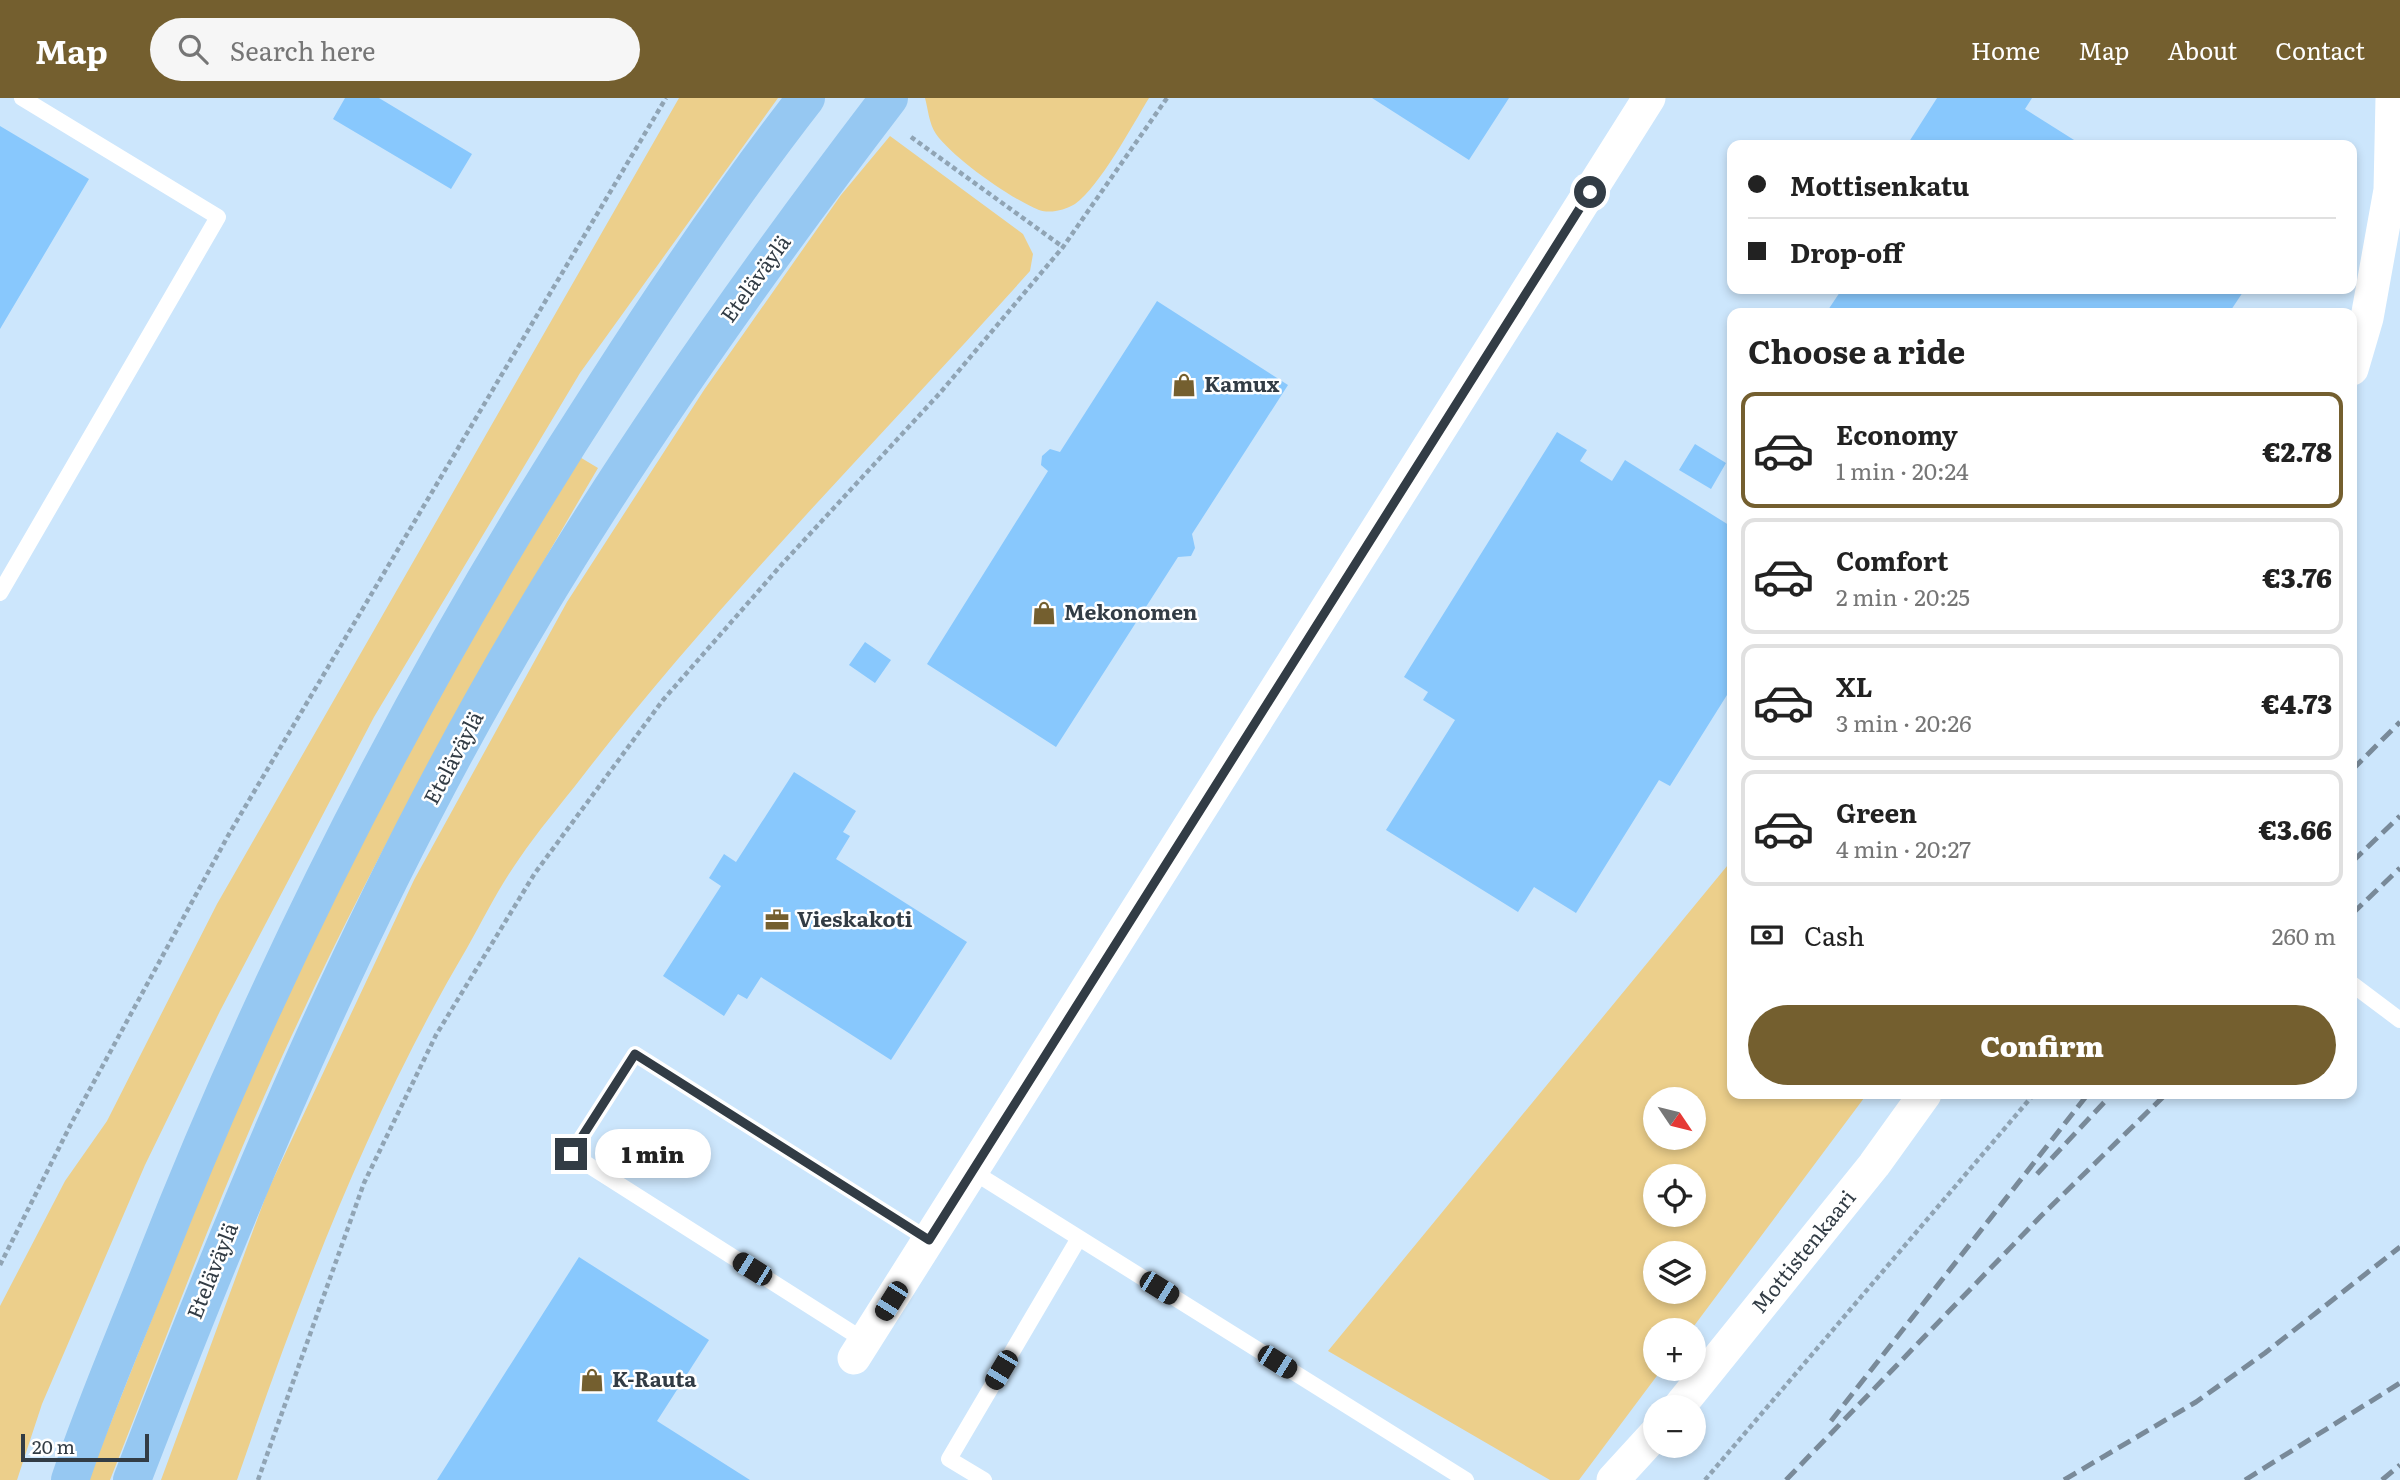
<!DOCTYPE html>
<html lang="en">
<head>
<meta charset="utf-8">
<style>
  body { margin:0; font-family:Literata,serif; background:#f6f6f6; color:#222; height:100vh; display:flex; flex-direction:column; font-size:26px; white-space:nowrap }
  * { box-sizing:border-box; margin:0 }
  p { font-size:23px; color:#767676 }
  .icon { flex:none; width:38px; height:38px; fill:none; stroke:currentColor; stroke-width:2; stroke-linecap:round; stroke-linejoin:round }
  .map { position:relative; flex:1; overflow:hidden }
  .details { position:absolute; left:1727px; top:210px; width:630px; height:791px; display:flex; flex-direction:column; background:#fff; border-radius:14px; box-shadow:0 4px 10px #0003 }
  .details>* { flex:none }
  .guide { position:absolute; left:1727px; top:42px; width:630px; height:154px; border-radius:14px; box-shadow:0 4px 10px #0003; display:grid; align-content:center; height:154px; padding:0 21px; background:#fff }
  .needle { width:46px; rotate:125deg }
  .buttons { position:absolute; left:1643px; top:989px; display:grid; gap:14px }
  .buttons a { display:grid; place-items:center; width:63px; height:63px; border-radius:50%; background:#fff; box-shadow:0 4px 10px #0003; font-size:35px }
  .scale { position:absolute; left:21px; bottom:18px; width:128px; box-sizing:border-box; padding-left:7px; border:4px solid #323c45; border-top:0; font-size:19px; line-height:24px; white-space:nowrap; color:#323c45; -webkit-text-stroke:5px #fff; paint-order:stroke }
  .end { position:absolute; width:32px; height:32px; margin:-16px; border:9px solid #323c45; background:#fff; box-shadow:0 0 0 4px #fff }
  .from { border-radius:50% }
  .bubble { position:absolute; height:49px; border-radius:24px; background:#fff; box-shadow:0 4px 10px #0003; font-size:23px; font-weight:800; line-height:49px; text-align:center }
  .car { position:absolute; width:21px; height:42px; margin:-21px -10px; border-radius:9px; box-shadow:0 0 5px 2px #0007; background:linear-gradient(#222 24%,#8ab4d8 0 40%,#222 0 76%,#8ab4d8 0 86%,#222 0) }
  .guide b { display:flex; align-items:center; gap:24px; height:66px; font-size:26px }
  .guide b+b { border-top:2px solid #e0e0e0 }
  .guide i { width:18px; height:18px; background:#222 }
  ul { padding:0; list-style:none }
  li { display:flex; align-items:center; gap:21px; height:116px; margin:0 14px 10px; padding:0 7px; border:4px solid #e0e0e0; border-radius:14px }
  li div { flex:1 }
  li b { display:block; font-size:26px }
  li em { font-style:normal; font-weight:800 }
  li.active { border-color:#745f2f }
  li>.icon { width:63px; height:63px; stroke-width:1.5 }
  h2 { padding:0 21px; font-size:32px; line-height:84px }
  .pay { display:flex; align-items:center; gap:18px; height:77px; padding:0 21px; font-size:26px }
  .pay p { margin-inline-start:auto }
  .primary-button { display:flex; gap:14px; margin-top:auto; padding:14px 21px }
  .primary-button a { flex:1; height:80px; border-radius:42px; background:#745f2f; color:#fff; font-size:28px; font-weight:800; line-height:80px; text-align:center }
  header { display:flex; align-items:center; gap:42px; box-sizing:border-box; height:98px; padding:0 35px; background:#745f2f; color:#fff }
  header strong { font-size:33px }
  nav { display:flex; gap:38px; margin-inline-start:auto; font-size:24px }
  .search { width:490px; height:63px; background:#f6f6f6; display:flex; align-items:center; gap:18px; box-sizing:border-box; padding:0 24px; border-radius:38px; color:#767676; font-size:26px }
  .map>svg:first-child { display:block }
  .green { fill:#eccf8b; fill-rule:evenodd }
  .building { fill:#88c8fd }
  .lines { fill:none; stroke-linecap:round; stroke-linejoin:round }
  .path { stroke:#90a4b4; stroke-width:4.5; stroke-dasharray:5 3.5; stroke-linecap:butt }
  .service { stroke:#fff; stroke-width:16 }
  .minor { stroke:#fff; stroke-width:33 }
  .trunk { stroke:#96c8f2; stroke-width:38 }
  .rail { stroke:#798a99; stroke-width:5; stroke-dasharray:14 7; stroke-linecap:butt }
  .route { stroke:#323c45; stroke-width:9 }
  .labels { text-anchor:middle; stroke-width:5; stroke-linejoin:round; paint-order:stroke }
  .street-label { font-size:21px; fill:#323c45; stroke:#fff }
  .poi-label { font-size:21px; font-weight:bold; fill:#323c45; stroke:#fff; text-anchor:start }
</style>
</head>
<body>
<header>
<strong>Map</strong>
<div class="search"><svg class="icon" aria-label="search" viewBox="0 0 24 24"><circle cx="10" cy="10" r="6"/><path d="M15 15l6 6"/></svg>Search here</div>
<nav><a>Home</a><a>Map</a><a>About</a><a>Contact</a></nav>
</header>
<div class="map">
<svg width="2400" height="1382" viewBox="0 0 2400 1382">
  <rect width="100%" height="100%" fill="#cce6fc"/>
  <path class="green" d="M679,0H778L580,275L374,619L220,913L145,1067L42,1306L17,1382H0V1208L65,1083L107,1023L217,806Z
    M925,0H1149C1132,28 1100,88 1075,106C1065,112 1050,116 1039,112C1011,101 953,60 936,36C929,26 928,11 925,0Z
    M890,38L1023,136L1033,156L1030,173C880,341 720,500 582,679C561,706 538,733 519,761C499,789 484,820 467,850C368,1018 300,1198 237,1382H161L268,1092L414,782L567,504L704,292L841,97Z
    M578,358L598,370C492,551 387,732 299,922C228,1072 171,1228 110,1382H88L274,913L438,598Z
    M1732,762V996H1867L1691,1232H1656V1270L1662,1271L1579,1382H1550L1328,1253ZM1694,1001V1040H1656V1001ZM1694,1078V1116H1656V1078ZM1694,1155V1194H1656V1155Z"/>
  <path class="building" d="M345,0H379L472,56L451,91L333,21Z
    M1372,0H1509L1469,62Z
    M1937,0H2032L2025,11L2082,47H1907Z
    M0,28L89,81L0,231Z
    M1842,191H2245L2229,215H1826Z
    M1157,203L1288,287L1192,436L1195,450L1191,458L1178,459L1056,649L927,566L1048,373L1041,367L1042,358L1050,351L1060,354Z
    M1557,334L1587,352L1580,363L1612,383L1625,362L1732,429V589L1670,688L1659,682L1576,815L1534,789L1518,814L1386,732L1455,622L1423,602L1428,594L1404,579Z
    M1695,346L1726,365L1711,391L1679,372Z
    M865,544L891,562L875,585L849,567Z
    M794,674L856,713L843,734L850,738L836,761L967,844L891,962L761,879L747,901L738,896L724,918L663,878L721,788L709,780L724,756L736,764Z
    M579,1159L709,1242L657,1323L750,1382H437Z"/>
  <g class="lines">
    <path class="path" d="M911,39L1063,149
      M0,1167L72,1024L229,736L666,0
      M258,1382L364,1085L436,937L535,775L663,602L783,465L940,295L1063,149L1167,0
      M1705,1382L2034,996"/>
    <path class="service" d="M0,495L218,119L22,0
      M2352,886L2400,922
      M972,1073L1466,1382
      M865,1243L571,1056L635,956L929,1142
      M984,1382L949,1361L1079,1140"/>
    <path class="minor" d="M2352,271L2367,220L2390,92L2392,0
      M854,1260L1649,0
      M1679,1309L1874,1067L1925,996
      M1613,1382L1656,1335"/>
    <path class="trunk" d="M70,1382C94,1310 125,1239 153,1168C274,859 426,563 607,285C670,187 735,91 806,0
      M132,1382C246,1085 369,791 533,517C640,337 762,166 889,0"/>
    <path class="rail" d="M2352,672L2400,624
      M2352,764L2400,718
      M2352,816L2400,770
      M2037,1076L2112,996
      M1831,1323L2088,996
      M1786,1382L2041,1118L2166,996
      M2064,1382L2196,1304L2265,1255L2400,1149
      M2245,1382L2400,1285
      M2382,1382L2400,1367"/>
  </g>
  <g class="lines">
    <path class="route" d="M571,1056L635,956L929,1142L1590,94"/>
  </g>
  <defs>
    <g id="shop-bare" transform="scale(1.89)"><path d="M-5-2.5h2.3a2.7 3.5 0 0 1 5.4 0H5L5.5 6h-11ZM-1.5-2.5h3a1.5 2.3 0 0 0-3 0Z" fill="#745f2f" stroke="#fff" stroke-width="2.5" paint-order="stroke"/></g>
    <g id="office-bare" transform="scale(1.89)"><path d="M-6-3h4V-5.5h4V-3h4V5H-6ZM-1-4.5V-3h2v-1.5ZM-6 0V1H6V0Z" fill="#745f2f" stroke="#fff" stroke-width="2.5" paint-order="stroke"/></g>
  </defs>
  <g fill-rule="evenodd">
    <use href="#shop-bare" x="1184" y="287"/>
    <use href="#shop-bare" x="1044" y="515"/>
    <use href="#office-bare" x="777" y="822"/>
    <use href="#shop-bare" x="592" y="1282"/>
  </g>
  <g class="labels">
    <g class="street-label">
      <text transform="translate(756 181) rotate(-54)" y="7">Eteläväylä</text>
      <text transform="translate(454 660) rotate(-62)" y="7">Eteläväylä</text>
      <text transform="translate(1804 1154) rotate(-51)" y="7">Mottistenkaari</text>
      <text transform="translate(213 1173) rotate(-68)" y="7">Eteläväylä</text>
    </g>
    <g class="poi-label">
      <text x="1204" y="294">Kamux</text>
      <text x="1064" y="522">Mekonomen</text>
      <text x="797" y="829">Vieskakoti</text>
      <text x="612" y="1289">K-Rauta</text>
    </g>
  </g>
</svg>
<div class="buttons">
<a><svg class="needle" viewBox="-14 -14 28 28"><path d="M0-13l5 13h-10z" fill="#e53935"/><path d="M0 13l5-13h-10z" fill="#767676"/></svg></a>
<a><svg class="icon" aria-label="locate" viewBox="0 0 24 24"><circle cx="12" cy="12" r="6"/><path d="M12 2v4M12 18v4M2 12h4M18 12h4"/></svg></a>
<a><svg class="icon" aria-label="layers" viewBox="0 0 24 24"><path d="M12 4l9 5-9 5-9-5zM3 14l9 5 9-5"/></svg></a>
<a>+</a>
<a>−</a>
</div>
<div class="scale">20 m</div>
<i class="end from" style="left:1590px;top:94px"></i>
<i class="end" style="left:571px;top:1056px"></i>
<div class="bubble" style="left:595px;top:1031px;width:116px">1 min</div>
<i class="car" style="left:752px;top:1171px;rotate:302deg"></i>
<i class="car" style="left:1159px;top:1190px;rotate:122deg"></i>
<i class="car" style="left:891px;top:1203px;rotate:212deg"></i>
<i class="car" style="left:1277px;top:1264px;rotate:122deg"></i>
<i class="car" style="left:1001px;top:1272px;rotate:211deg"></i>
<div class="guide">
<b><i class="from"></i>Mottisenkatu</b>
<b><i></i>Drop-off</b>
</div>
<section class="details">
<h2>Choose a ride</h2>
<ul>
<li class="active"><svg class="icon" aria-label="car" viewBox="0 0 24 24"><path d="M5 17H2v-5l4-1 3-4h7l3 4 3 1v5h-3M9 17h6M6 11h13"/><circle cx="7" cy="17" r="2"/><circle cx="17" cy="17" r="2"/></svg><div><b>Economy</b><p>1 min · 20:24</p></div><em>€2.78</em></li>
<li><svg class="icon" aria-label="car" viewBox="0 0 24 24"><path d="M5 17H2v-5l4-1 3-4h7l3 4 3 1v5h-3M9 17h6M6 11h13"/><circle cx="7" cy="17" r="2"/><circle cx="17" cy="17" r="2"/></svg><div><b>Comfort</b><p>2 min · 20:25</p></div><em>€3.76</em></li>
<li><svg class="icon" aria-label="car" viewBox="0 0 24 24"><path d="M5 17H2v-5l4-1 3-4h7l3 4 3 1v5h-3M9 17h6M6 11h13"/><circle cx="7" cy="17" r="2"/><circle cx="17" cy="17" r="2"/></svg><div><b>XL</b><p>3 min · 20:26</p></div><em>€4.73</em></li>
<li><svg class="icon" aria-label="car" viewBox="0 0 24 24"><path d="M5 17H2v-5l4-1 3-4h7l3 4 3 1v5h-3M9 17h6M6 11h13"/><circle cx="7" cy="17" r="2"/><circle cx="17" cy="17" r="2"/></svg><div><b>Green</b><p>4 min · 20:27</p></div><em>€3.66</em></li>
</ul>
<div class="pay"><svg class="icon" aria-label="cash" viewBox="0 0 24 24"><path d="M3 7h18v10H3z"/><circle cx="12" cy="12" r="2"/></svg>Cash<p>260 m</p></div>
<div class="primary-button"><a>Confirm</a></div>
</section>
</div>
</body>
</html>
